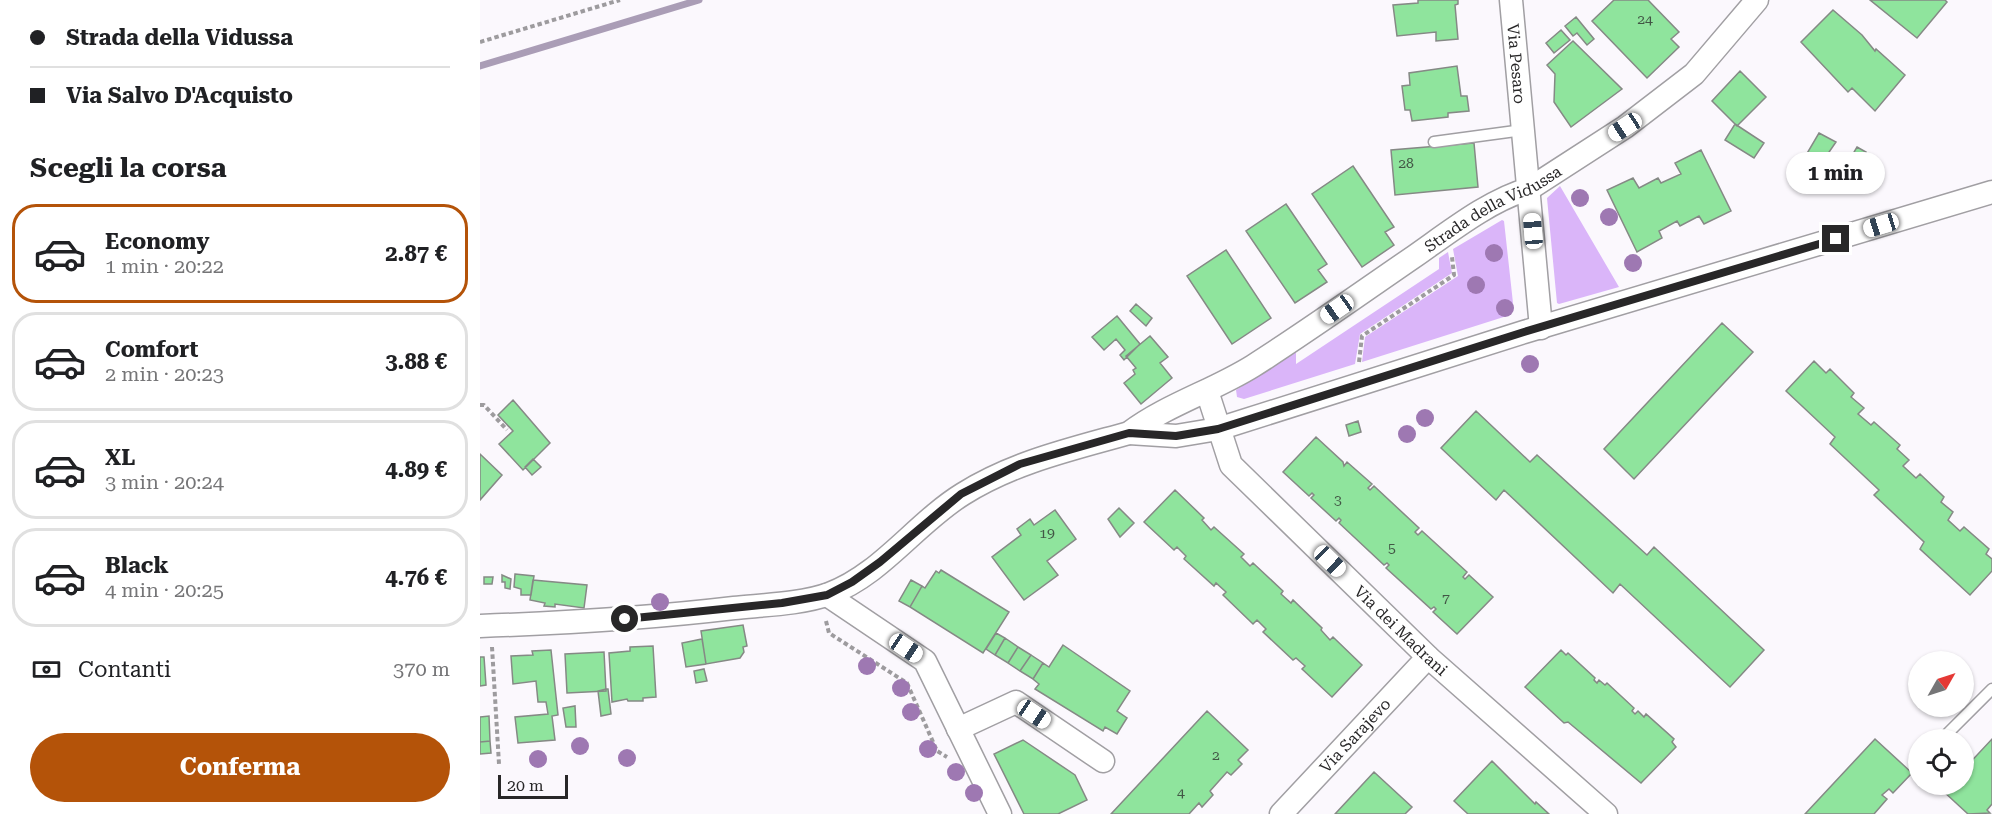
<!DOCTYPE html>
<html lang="it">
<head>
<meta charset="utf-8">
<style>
  body { margin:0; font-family:"Roboto Serif",serif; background:#f2f2f2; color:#202124; height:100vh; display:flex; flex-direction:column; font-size:22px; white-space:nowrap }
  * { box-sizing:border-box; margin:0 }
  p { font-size:20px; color:#757577 }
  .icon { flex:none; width:33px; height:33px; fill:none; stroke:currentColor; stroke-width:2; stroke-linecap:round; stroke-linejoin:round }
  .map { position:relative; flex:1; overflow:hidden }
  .details { display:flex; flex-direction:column; background:#fff; width:480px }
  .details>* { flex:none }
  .banner { display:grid; align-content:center; height:132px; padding:0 30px; background:#fff }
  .needle { width:39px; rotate:51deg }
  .fabs { position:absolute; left:1428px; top:651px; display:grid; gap:12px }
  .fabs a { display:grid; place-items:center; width:66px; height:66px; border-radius:50%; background:#fff; box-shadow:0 2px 4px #0004; font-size:30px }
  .scale { position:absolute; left:18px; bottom:15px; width:70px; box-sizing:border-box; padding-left:6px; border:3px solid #282728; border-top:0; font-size:16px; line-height:21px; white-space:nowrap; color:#282728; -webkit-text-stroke:4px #fbf8fd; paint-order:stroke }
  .end { position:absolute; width:27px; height:27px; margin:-14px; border:8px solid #282728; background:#fff; box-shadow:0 0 0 3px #fff }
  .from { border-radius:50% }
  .bubble { position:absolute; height:42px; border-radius:21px; background:#fff; box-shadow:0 2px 4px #0004; font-size:20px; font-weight:700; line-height:42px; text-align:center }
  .car { position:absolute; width:18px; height:36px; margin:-18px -9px; border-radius:8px; box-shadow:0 0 4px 2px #0007; background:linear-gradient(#fff 24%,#345 0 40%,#fff 0 76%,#345 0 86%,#fff 0) }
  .banner b { display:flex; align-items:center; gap:21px; height:57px; font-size:22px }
  .banner b+b { border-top:2px solid #e0e0e0 }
  .banner i { width:15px; height:15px; background:#202124 }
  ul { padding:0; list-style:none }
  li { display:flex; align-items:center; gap:18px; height:99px; margin:0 12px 9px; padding:0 18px; border:3px solid #e0e0e0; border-radius:24px }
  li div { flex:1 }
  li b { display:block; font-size:22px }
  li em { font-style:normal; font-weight:700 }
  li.active { border-color:#b45309 }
  li>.icon { width:54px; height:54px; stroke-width:1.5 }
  h2 { padding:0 30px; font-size:27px; line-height:72px }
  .pay { display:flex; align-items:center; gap:15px; height:66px; padding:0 30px; font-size:22px }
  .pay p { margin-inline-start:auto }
  .primary-button { display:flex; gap:12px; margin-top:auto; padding:12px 30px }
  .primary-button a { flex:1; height:69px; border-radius:36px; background:#b45309; color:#fff; font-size:24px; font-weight:700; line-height:69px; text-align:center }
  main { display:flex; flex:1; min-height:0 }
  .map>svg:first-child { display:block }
  .green { fill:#dab5f9 }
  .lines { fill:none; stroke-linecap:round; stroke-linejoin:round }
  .stream { stroke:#aa9db6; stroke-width:7 }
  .building { fill:#8fe49d; stroke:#858985; stroke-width:1.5 }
  .service-casing { stroke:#a19fa3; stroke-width:13 }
  .minor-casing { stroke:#a19fa3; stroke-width:25 }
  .path { stroke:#9d9b9e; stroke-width:4; stroke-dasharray:4.5 3; stroke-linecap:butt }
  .service { stroke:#fff; stroke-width:10 }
  .minor { stroke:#fff; stroke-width:22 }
  .tree { fill:#9e78b2 }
  .route { stroke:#282728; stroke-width:8 }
  .labels { text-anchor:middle; stroke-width:4.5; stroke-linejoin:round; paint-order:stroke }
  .number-label { font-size:14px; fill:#425645 }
  .street-label { font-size:16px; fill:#282728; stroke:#fbf8fd }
</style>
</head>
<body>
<main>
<section class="details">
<div class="banner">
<b><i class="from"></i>Strada della Vidussa</b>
<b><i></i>Via Salvo D'Acquisto</b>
</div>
<h2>Scegli la corsa</h2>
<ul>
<li class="active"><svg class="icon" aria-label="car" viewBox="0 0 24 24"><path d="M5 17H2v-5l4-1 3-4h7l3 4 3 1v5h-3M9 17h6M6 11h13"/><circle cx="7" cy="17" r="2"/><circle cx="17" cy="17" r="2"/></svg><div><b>Economy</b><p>1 min · 20:22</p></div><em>2.87 €</em></li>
<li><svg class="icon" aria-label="car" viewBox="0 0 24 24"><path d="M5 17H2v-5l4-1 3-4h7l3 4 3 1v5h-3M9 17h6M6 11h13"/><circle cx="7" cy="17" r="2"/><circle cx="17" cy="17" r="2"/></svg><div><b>Comfort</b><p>2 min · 20:23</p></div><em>3.88 €</em></li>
<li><svg class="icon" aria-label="car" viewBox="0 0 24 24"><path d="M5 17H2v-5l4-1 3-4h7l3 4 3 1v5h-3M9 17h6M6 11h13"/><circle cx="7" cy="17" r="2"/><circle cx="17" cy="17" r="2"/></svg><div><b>XL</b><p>3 min · 20:24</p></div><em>4.89 €</em></li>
<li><svg class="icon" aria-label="car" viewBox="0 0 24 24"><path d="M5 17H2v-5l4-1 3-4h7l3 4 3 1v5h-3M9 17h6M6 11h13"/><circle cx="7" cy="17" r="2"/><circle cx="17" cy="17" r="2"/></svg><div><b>Black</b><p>4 min · 20:25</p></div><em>4.76 €</em></li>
</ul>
<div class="pay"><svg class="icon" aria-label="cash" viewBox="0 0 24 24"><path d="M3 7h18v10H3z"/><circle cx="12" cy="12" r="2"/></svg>Contanti<p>370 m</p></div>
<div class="primary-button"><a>Conferma</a></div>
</section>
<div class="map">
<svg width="1512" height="814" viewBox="0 0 1512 814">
  <rect width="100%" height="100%" fill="#fbf8fd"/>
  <path class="green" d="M1080,186L1139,287L1079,304L1077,303L1067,198Z
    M1022,220L1024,221L1033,303L1030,315L882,362L885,337L978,276L973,249Z
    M968,252L972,273L880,334L875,364L764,399L757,397L756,390L816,352V364L959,269V258Z"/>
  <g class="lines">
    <path class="stream" d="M0,66L219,0"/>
  </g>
  <path class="building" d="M938,0H978V4L975,5L978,39L956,41V32L917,36L913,5L938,3Z
    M1134,0H1168L1199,32L1191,39L1199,47L1167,78L1112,21Z
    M1390,0H1465L1467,2L1437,38Z
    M1353,10L1382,35L1395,51L1396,49L1425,75L1395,111L1372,88L1368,92L1321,42Z
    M1096,17L1114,39L1107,45L1097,33L1093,36L1085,26Z
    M1081,30L1090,40L1074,53L1066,43Z
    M1093,41L1142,89L1091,127L1074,102L1075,74L1067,65Z
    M977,66L981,96H987L989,111L968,113V117L932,121L930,110H925L922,86L930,85L929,73Z
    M1260,71L1286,97L1257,126L1232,101Z
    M1255,124L1284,143L1274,158L1245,140Z
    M1339,133L1356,142L1347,155L1356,160L1339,189L1326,180L1330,173L1319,167Z
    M994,143L998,187L915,195L911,150Z
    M1377,147L1386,152L1367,186L1360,176Z
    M1221,150L1251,211L1224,224L1219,216L1200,226L1197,221L1179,231L1182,238L1157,252L1127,190L1153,178L1159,188L1178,178L1181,183L1201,174L1195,163Z
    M873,166L914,227L905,232L914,245L882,267L832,194Z
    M1319,167L1330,173L1326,180L1315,172Z
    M806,204L847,264L838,270L847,282L815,303L766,231Z
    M746,250L791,318L752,344L707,276Z
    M656,304L672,318L666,326L650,311Z
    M637,316L660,344L644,360L640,355L645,350L636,339L624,350L612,337Z
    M1242,323L1273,352L1154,479L1124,449Z
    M670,336L688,357L680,363L692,378L661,404L644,383L655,374L653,370L656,368L646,356Z
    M1334,361L1346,373L1350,369L1374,393L1371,397L1384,408L1378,414L1391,425L1394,422L1420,445L1417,449L1429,460L1423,466L1436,478L1440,474L1464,497L1461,502L1473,512L1468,520L1480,531L1484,527L1509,549L1506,554L1512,559V571L1490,595L1440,549L1444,542L1394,495L1399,490L1350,444L1355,437L1306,391Z
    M33,400L70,443L43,470L19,444L33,431L18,415Z
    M996,411L1050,462L1057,455L1167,555L1174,547L1284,650L1250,687L1140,584L1133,593L1024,490L1016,500L961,448Z
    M878,421L881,432L869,436L866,425Z
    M836,437L863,462L864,466L867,462L892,484L888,488L890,490L894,486L939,528L935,532L938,535L942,531L987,572L983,577L985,579L989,575L1013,597L977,634L953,612L956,609L954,607L951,609L906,568L909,565L907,563L904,565L859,523L861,520L859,518L856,521L831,498L834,495L832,493L829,496L803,472Z
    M0,454L22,475L0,500Z
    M53,459L61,467L52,475L45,467Z
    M695,490L724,518L722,520L731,530L734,527L764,554L761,557L770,566L773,563L803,591L801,594L811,603L813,600L842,628L841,630L850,640L853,637L882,665L852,697L822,669L825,666L816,658L813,660L783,632L786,629L777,620L773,624L743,595L746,592L736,583L734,586L704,559L706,556L697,547L694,550L664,522Z
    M639,508L654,523L640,537L628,519Z
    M575,510L596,539L567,561L578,575L544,600L512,557L541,535L537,529L550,519L554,525Z
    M461,570L529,612L503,653L430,607L442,586L445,588L456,571L459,573Z
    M35,574L54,576L51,595H41V589L34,587Z
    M22,575L31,579L30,589L25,588V582H22Z
    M4,577H13L12,584H4Z
    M53,580L107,585L104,608L75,604V607L64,606L65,603L50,600Z
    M431,580L442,586L430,607L419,601Z
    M263,625L267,646L263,647L264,652L260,658L226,664L221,631Z
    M516,633L525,638L515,655L506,649Z
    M525,638L538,647L528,663L515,655Z
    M222,639L226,664L206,667L202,643Z
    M583,645L650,691L637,711L647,718L637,734L625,727L623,731L555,689L559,684L553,679L563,663L569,667Z
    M173,646L176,697L163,698V701H148L147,699L132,702L129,653L150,651V647Z
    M538,647L551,655L540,671L528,663Z
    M71,650L78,715L72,716L75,740L38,743L35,717L68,714L66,702H58L56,681L33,684L31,656L53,655L52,651Z
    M1081,650L1086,655L1088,653L1115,678L1114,680L1117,683L1119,680L1125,685L1127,683L1154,708L1152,711L1155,714L1158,711L1164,717L1166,714L1194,739L1192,742L1196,747L1161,783L1088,722L1084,723L1045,687Z
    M124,652L126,691L87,693L85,654Z
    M551,655L563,663L553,679L540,671Z
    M0,657H4L6,685L0,686Z
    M224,669L227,681L216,683L214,671Z
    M126,689H128L131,714L121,716L118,691Z
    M95,706L96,727H86L83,708Z
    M727,711L768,750L758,760L762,764L751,775L747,772L730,791L733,795L722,807L719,803L709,814H631Z
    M9,716L10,741L0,742V717Z
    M1395,739L1432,773L1413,793L1409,789L1402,795L1407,799L1394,814H1325Z
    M1512,739V804L1507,810L1510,813L1488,814L1463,791L1469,784H1484V769Z
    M543,740L595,775L607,800L578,814H544L514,754Z
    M10,741L11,753L0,754V742Z
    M1012,761L1055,804L1056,802L1069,814H988L974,801Z
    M894,772L932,807L925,814H855Z"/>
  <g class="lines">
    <g class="service-casing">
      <path id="service" d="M954,142L1043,130
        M1461,740L1512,689"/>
    </g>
    <g class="minor-casing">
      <g id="minor">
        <path id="s1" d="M1031,0L1061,328"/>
        <path id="s2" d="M727,391L751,465L948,657L1126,814"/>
        <path d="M649,433L696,436L738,429L1044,332L1512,192"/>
        <path d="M347,595L445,661L520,814"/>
        <path id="s3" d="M0,626C85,623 170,618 254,608C283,605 322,604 349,594C401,575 436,523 483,494C534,462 592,449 649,433C686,405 733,391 773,366C828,331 881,293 935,256C968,233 1011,199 1049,189L1145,127L1214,74L1277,0"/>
        <path d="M478,729L536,702L623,761"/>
        <path id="s4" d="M801,814L948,657"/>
      </g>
    </g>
    <path class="path" d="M0,42L140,0
      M879,362L882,336L974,275L972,257
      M0,405H4L27,430
      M346,621L349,633L427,683L457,751L467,757
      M12,647L19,764"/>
    <use href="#service" class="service"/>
    <use href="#minor" class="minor"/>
  </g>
  <g class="tree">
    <circle cx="1100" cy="198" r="9"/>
    <circle cx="1129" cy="217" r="9"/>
    <circle cx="1014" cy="253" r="9"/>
    <circle cx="1153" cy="263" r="9"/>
    <circle cx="996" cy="285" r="9"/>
    <circle cx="1025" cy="308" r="9"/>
    <circle cx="1050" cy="364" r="9"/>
    <circle cx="945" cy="418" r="9"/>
    <circle cx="927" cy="434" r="9"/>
    <circle cx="180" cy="602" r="9"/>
    <circle cx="387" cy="666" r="9"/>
    <circle cx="421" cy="688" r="9"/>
    <circle cx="431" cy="712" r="9"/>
    <circle cx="100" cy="746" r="9"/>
    <circle cx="448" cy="749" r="9"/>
    <circle cx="147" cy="758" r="9"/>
    <circle cx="58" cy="759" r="9"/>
    <circle cx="476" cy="772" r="9"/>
    <circle cx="494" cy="793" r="9"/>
  </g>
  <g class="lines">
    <path class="route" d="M145,619L302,603L347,595L372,582L400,562L481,494L540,464L649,433L696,436L738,429L1044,332L1356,239"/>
  </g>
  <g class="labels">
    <g class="number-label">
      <text x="1165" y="24">24</text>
      <text x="926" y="168">28</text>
      <text x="858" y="505">3</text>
      <text x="567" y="538">19</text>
      <text x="912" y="553">5</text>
      <text x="966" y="603">7</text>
      <text x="736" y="760">2</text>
      <text x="701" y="797">4</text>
    </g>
    <g class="street-label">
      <text dy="6" stroke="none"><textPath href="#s1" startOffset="64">Via Pesaro</textPath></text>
      <text dy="6" stroke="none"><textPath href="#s3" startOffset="1125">Strada della Vidussa</textPath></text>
      <text dy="6" stroke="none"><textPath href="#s2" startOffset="315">Via dei Madrani</textPath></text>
      <text dy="6" stroke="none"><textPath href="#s4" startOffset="108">Via Sarajevo</textPath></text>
    </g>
  </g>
</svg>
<div class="fabs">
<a><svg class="needle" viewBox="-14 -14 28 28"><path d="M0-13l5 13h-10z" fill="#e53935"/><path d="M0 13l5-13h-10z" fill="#757577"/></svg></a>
<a><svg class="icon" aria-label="locate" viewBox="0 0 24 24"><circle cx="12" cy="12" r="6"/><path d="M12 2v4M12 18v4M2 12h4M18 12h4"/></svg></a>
</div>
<div class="scale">20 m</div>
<i class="end from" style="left:145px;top:619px"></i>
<i class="end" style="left:1356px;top:239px"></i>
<div class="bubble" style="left:1306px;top:152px;width:99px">1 min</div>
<i class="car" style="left:1145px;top:127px;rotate:237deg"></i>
<i class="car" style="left:1401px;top:225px;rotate:253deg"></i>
<i class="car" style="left:1053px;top:231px;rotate:355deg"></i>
<i class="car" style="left:857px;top:309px;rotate:235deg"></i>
<i class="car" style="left:850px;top:561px;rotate:134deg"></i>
<i class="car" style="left:426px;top:648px;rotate:124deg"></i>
<i class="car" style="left:554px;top:714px;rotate:124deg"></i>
</div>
</main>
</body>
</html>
